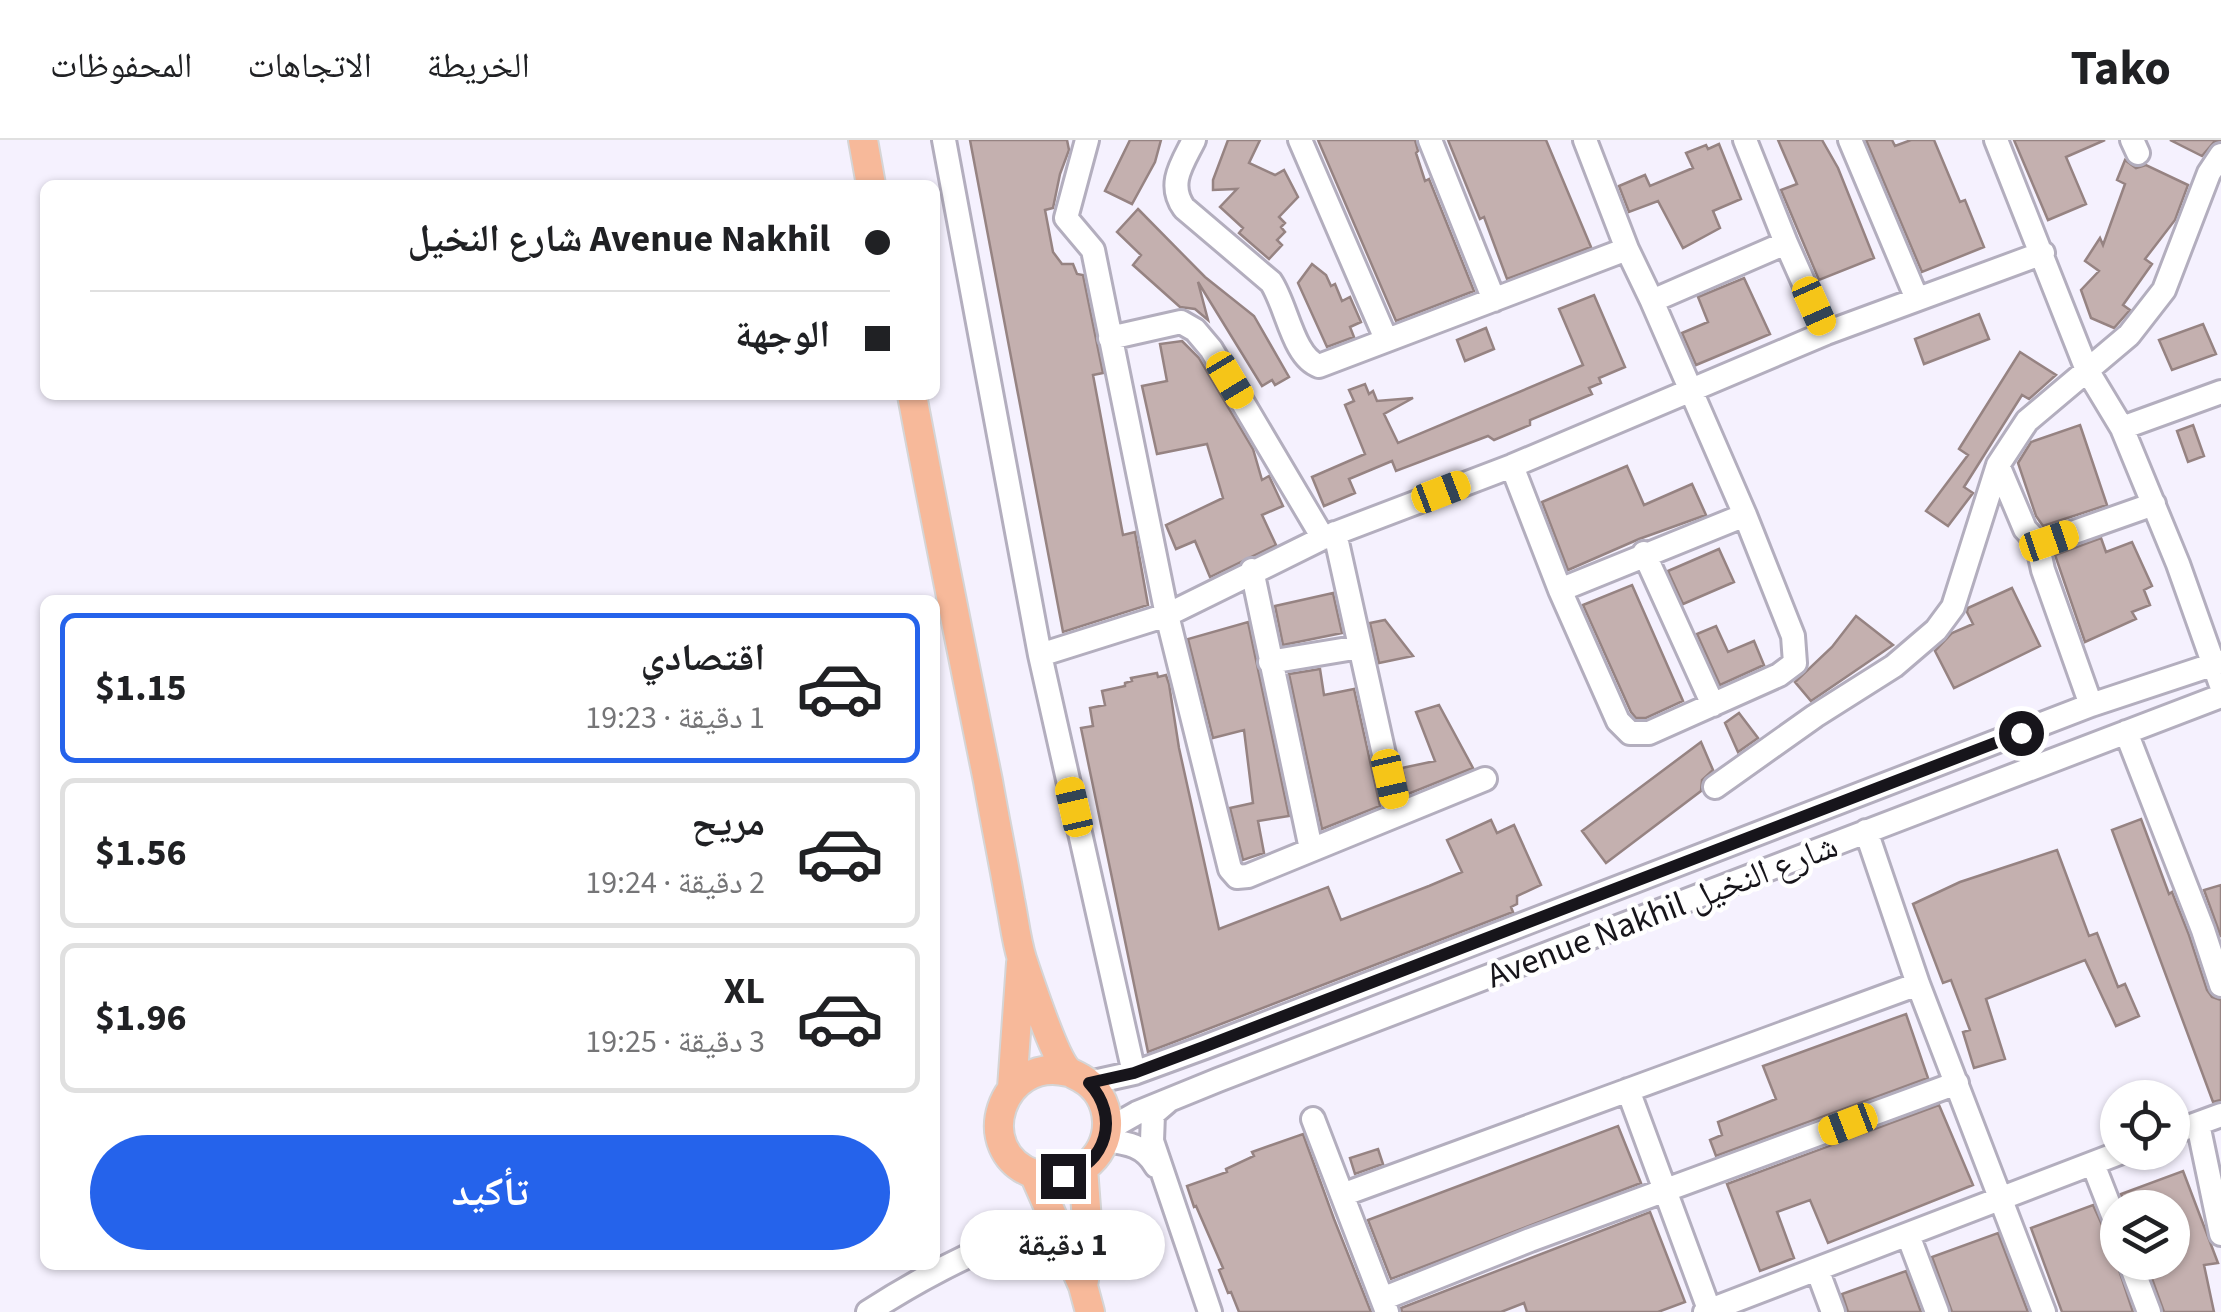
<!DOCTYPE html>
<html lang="ar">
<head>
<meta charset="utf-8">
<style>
  body { margin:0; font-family:"Source Sans 3","Noto Naskh Arabic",sans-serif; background:#f6f6f6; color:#202124; direction:rtl; height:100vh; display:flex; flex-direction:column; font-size:38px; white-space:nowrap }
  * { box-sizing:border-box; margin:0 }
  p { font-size:32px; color:#757577 }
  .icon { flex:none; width:55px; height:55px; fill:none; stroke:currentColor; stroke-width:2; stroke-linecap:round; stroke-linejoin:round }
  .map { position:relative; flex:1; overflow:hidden; direction:ltr }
  .drawer { position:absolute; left:40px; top:455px; width:900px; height:675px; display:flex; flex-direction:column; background:#fff; border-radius:15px; box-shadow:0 2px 8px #0004; direction:rtl }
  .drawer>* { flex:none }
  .banner { position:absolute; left:40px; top:40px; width:900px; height:220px; border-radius:15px; box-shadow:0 2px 8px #0004; direction:rtl; display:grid; align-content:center; height:220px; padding:0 50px; background:#fff }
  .tools { position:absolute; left:2100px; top:940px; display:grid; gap:20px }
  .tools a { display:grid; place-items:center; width:90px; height:90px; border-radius:50%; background:#fff; box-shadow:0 2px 8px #0004; font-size:50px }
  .end { position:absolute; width:45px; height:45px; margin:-22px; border:12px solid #17151b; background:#fff; box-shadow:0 0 0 5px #fff }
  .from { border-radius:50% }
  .bubble { position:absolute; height:70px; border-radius:35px; background:#fff; box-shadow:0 2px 8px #0004; font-size:32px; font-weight:700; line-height:70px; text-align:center; direction:rtl }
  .car { position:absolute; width:30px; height:60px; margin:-30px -15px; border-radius:12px; box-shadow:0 0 8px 2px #0007; background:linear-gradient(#f5c518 24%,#345 0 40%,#f5c518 0 76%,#345 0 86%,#f5c518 0) }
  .banner b { display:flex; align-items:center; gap:35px; height:95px; font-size:38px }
  .banner b+b { border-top:2px solid #e0e0e0 }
  .banner i { width:25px; height:25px; background:#202124 }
  ul { padding:18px 0 0; list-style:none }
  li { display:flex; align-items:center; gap:30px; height:150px; margin:0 20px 15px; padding:0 30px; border:5px solid #e0e0e0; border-radius:15px }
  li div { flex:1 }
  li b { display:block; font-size:38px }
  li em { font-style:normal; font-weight:700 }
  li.active { border-color:#2563eb }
  li>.icon { width:90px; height:90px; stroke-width:1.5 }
  .primary-button { display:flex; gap:20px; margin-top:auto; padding:20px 50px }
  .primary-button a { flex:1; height:115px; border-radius:60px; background:#2563eb; color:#fff; font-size:40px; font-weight:700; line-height:115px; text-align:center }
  header { display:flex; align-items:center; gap:60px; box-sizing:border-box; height:140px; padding:0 50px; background:#fff; border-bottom:2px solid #e0e0e0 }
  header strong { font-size:48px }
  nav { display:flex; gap:55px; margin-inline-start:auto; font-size:35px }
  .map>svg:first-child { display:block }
  .building { fill:#c4b0af; stroke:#968382; stroke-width:2.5 }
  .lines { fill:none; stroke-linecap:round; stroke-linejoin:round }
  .minor-casing { stroke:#b3aebe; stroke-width:28 }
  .major-casing { stroke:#d5d5d6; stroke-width:32 }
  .minor { stroke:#fff; stroke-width:22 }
  .major { stroke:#f7b99a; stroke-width:28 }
  .route { stroke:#17151b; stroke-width:12 }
  .labels { text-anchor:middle; stroke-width:9; stroke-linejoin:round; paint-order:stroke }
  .street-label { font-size:35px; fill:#17151b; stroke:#fff }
</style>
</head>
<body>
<header>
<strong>Tako</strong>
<nav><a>الخريطة</a><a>الاتجاهات</a><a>المحفوظات</a></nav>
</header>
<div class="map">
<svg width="2221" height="1172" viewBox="0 0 2221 1172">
  <rect width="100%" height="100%" fill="#f5f1fe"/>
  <path class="building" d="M970,0H1067L1069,10L1060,34L1053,68L1045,70L1053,112L1062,124H1073L1077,134L1083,135L1103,233L1093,235L1123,395L1135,392L1148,465L1063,492Z
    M1130,0H1161L1155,22L1132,64L1105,51Z
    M1228,0H1260L1249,23L1275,35L1284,30L1298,57L1279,77L1285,83L1281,87L1285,92L1277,100L1282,105L1269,119L1239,93L1243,88L1220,67L1237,49L1213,50V40Z
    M1318,0H1415L1418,11L1416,13L1425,41L1429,39L1474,151L1396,181Z
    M1448,0H1546L1591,107L1507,139L1484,77L1480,79Z
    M1778,0H1822L1838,28L1874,118L1819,140L1781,50L1797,44Z
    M1866,0H1892L1895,6L1911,0H1934L1960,62L1965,60L1984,107L1922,132Z
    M2014,0H2105L2066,17L2086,64L2048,80Z
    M2170,0H2221L2214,2L2202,16Z
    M1719,4L1741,59L1713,71L1720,88L1683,108L1658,61L1629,72L1619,46L1645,35L1650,46L1693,28L1686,13L1706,5L1708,9Z
    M2125,20L2136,28L2146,25L2188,45L2175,80L2145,119L2152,124L2123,165L2130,170L2114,188L2091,178L2081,150L2099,131L2085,121L2100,98L2103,105L2125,44L2117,40Z
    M1138,69L1205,137L1254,176L1289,237L1275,245L1272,240L1262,246L1198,142L1208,180L1195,169L1180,167L1133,125L1141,115L1117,92Z
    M1312,124L1326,135L1331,146L1335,144L1342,161L1350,157L1361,182L1350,187L1354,197L1327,207L1298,143Z
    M1744,138L1770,194L1696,225L1682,193L1708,182L1698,157Z
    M1594,155L1625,227L1599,238L1601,243L1589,248L1592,254L1530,280V285L1494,300L1488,296L1396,331L1392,321L1349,339L1355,353L1324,366L1312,337L1365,314L1345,265L1354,261L1349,250L1365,244L1369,254L1373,251L1377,261L1413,258L1384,274L1398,303L1583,225L1559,169Z
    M1979,174L1989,199L1924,224L1915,199Z
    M2203,184L2216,214L2172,230L2159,200Z
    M1486,188L1494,209L1465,221L1457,200Z
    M1182,201L1199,218L1253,309L1262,340L1269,336L1283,366L1262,375L1276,405L1210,437L1195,401L1176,409L1166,385L1223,358L1207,304L1157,314L1142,246L1167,241L1160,204Z
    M2020,212L2056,235L2029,259L2022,255L1964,347L1973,353L1948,386L1926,371L1968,315L1959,309Z
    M2080,285L2107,365L2043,386L2036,376L2018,323L2031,302Z
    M2193,285L2204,316L2188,322L2177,291Z
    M1627,326L1644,365L1692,344L1706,375L1639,399L1568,430L1542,362Z
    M2101,398L2106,412L2132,402L2152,446L2144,450L2150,465L2132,472L2136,479L2085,502L2055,415Z
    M1719,409L1734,442L1683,464L1668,431Z
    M1632,445L1683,561L1646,578H1636L1631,572L1583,465Z
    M2012,448L2040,506L1954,548L1935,511L1952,493L1973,484L1967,472L1968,468Z
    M1333,453L1342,493L1283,505L1275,466Z
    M1856,476L1893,505L1811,561L1795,542L1832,507Z
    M1385,480L1413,516L1379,523L1370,483Z
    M1248,482L1289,676L1258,681L1264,713L1243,720L1230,668L1253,663L1244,590L1213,598L1188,499Z
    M1716,486L1728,512L1754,501L1764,525L1720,545L1697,494Z
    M1320,529L1324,555L1354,549L1380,666L1322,689L1289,534Z
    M1157,533L1158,537L1166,535L1169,544L1179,608L1219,789L1328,747L1341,780L1429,746L1462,732L1447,700L1491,680L1497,693L1514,685L1541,745L1517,756V764L1511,767L1513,772L1148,912L1081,588L1093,586L1090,568L1105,565L1102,551L1125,546V543L1132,541L1131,538Z
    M1439,565L1473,628L1408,654L1402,628L1435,621L1416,572Z
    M1739,573L1758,598L1738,612L1725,583Z
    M1701,602L1713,630L1702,640L1701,651L1606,723L1582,691Z
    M2141,679L2169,754L2172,752L2189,795L2207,850L2212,857L2221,860V960L2213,962L2112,690Z
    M2057,710L2089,796L2097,793L2118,847L2125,844L2139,876L2116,886L2085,820L1986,859L2005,919L1974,928L1963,892L1970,890L1951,840L1943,843L1913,764L1960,742Z
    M2221,745V797L2204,750Z
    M1906,874L1928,938L1716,1016L1710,1000L1722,995L1718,982L1776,959L1763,926Z
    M1939,965L1973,1045L1828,1103L1810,1060L1777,1072L1794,1118L1760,1131L1727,1044Z
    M1618,986L1641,1043L1391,1139L1368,1080Z
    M1303,994L1334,1079L1371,1172H1239L1231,1152L1228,1153L1219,1130L1223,1128L1196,1066L1194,1067L1187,1046L1227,1032L1226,1029L1254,1016L1252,1012Z
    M1378,1009L1383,1024L1355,1034L1350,1018Z
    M2183,1031L2218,1123L2204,1125L2214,1172H2164L2146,1122H2172V1068H2126L2121,1054Z
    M2093,1065L2109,1100L2133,1172H2062L2031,1088Z
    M1650,1072L1685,1162L1658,1172H1527L1524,1163L1501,1172H1402L1401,1168Z
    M1998,1093L2028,1172H1952L1932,1117Z
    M1906,1131L1921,1172H1848L1842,1154Z"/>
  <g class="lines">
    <g class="minor-casing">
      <path id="minor" d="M944,0L1040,515L1134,933
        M1087,0L1066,78L1093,110L1167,475L1230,729L1237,737L1248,736L1485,639
        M1194,0C1182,24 1167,44 1184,68L1271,142C1287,166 1293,217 1319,226L1627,109
        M1300,0L1386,199
        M1430,0L1494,160
        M1745,0L1786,103
        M1850,0L1917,159
        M1996,0L2087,230L2122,288L2178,424L2221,545
        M2132,0L2138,13
        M1652,161L1786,103L1826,193
        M1110,198L1181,182L1195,190L1211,209L1323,398
        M2122,288L2221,252
        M1998,325L2025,389L2037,402L2049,401L2154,364
        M1512,326L1560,450L1618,581L1630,593H1649L1779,535L1795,523L1793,496L1745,375L1652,161L1627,109L1585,0
        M1335,393L1397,673
        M2037,402L2043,430L2091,565
        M1644,413L1713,565
        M1252,430L1311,709
        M1560,450L1745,375
        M1040,515L1167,475L1323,398L1512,326L1826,193L2043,113
        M1270,522L1360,507
        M2126,592L2203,790L2221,845
        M1715,647L1815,576L1894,526L1936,490L1953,467L1998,325L2027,281L2129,195L2164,150L2209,33L2221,15
        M1866,691L1918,844L2044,1172
        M1089,943L1134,933L1205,907L2091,565L2221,522
        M1628,950L1710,1172
        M1167,962L1153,974L1152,1001L1210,1172
        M1313,979L1387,1172
        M2198,984L2221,1094
        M1107,990L1137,973L1218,940L2221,556
        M2172,993L2221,975
        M1105,1000C1127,1003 1144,1005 1156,1026
        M2093,1024L2118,1088
        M1342,1055L1918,844
        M1908,1095L1937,1172
        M2130,1122L2149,1172
        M1817,1129L1833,1172
        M1382,1159L1530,1100L1957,943
        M868,1172C927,1134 987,1103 1054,1082
        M1705,1172L2122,1012"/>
    </g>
    <g class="major-casing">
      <path id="major" d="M863,0L871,45
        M912,255C936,384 962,512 988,641C995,681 1003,720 1010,760C1014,779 1016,800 1022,819C1029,840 1055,918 1068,931C1069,932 1079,937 1081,938C1097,947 1106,963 1107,981C1109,1019 1070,1047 1034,1034C970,1011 1001,915 1068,932
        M1012,948L1021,823
        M1083,1028L1087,1081L1084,1140
        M1034,1034L1083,1146L1090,1172"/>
    </g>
    <use href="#minor" class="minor"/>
    <use href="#major" class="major"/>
  </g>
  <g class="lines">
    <path class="route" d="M1063,1036C1107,1024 1120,976 1089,943L1134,933L1206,906L2021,593"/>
  </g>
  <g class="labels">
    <g class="street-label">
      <text transform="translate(1662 770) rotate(-21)" y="12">Avenue Nakhil شارع النخيل</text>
    </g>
  </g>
</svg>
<div class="tools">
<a><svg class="icon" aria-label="locate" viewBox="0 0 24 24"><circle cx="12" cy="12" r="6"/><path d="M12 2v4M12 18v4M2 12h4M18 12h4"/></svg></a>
<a><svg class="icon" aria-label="layers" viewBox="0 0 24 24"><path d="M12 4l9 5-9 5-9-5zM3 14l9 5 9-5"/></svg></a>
</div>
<i class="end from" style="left:2021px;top:593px"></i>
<i class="end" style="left:1063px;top:1036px"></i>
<div class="bubble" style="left:960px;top:1070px;width:205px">1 دقيقة</div>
<i class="car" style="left:1814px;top:166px;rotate:156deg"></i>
<i class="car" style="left:1230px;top:240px;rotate:149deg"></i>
<i class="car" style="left:1441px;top:352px;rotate:69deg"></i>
<i class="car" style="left:2049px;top:401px;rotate:71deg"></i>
<i class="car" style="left:1390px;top:639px;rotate:167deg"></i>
<i class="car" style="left:1074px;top:667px;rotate:347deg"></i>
<i class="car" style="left:1848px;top:984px;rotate:249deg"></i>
<div class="banner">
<b><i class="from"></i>Avenue Nakhil شارع النخيل</b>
<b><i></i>الوجهة</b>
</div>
<section class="drawer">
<ul>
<li class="active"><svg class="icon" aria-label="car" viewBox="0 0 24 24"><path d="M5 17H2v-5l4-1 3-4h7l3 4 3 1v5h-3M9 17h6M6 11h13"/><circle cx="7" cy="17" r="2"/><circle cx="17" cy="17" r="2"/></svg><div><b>اقتصادي</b><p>1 دقيقة · 19:23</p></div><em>$1.15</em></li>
<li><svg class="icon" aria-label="car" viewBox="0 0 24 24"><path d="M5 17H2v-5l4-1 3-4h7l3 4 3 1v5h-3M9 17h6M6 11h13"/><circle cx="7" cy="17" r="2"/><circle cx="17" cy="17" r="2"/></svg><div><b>مريح</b><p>2 دقيقة · 19:24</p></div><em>$1.56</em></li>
<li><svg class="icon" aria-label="car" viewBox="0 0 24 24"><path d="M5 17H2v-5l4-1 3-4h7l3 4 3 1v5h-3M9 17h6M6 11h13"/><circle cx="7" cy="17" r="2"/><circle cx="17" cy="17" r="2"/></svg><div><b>XL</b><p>3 دقيقة · 19:25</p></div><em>$1.96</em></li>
</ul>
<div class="primary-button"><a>تأكيد</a></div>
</section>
</div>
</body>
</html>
